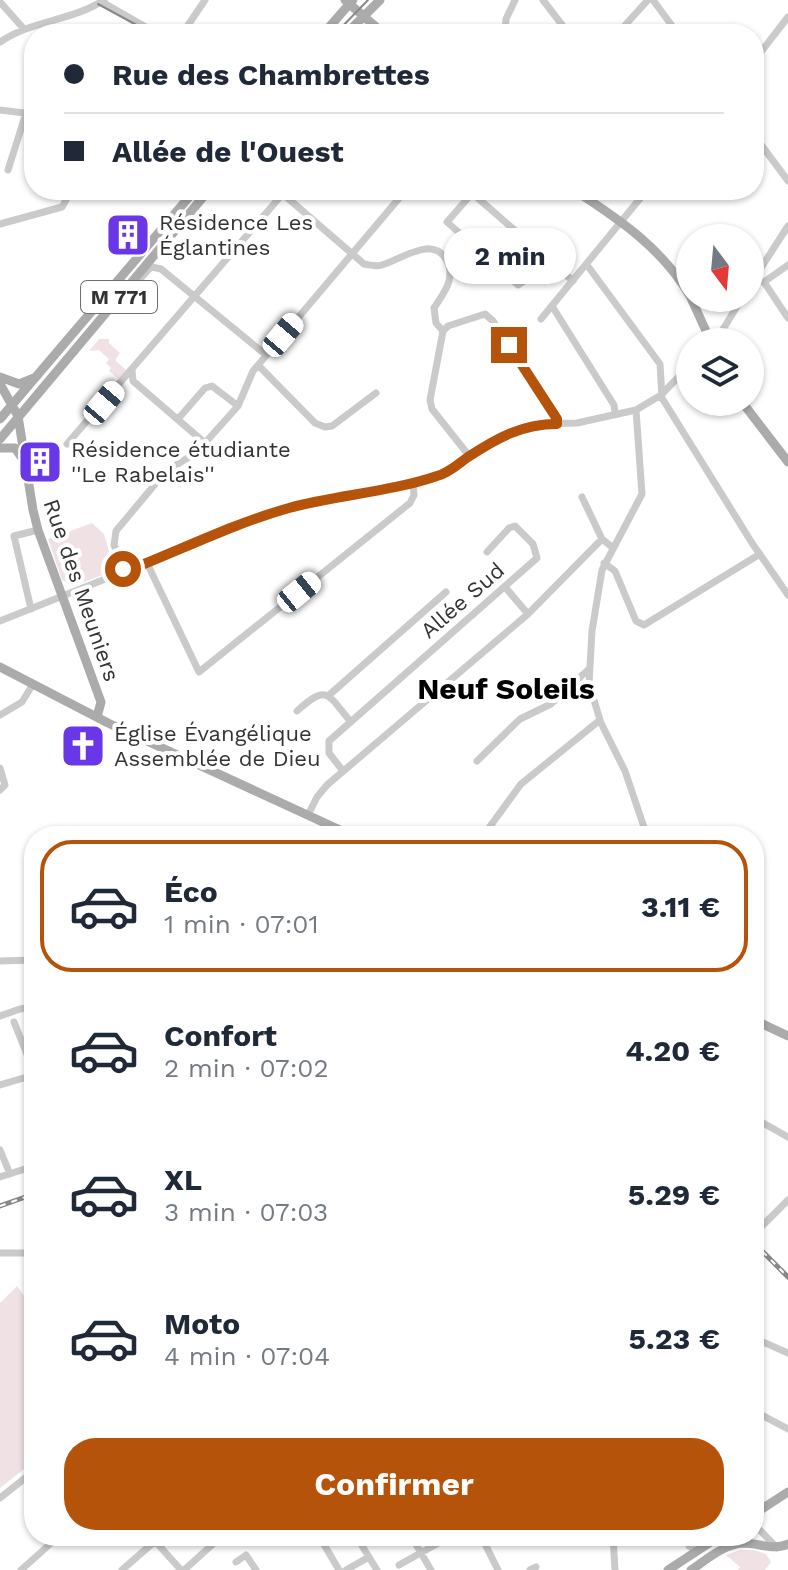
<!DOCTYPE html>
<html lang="fr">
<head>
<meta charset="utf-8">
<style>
  body { margin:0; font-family:"Work Sans",sans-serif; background:#f2f2f3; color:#1f2937; height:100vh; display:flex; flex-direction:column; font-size:30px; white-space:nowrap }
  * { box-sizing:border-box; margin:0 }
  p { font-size:26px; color:#747a83 }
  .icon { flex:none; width:44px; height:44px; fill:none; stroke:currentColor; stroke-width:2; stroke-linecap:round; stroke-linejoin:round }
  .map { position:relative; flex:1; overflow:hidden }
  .panel { position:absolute; left:24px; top:826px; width:740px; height:720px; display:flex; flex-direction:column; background:#fff; border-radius:32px; box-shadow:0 2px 6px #0004 }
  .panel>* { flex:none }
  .banner { position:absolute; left:24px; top:24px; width:740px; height:176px; border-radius:32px; box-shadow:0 2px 6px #0004; display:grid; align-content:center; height:176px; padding:0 40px; background:#fff }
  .needle { width:52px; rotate:164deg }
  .fabs { position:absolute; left:676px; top:224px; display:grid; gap:16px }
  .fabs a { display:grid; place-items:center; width:88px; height:88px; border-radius:50%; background:#fff; box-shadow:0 2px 6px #0004; font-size:40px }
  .end { position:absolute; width:36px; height:36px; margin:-18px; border:10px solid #b45309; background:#fff; box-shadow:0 0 0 4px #fff }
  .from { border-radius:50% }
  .bubble { position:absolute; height:56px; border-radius:28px; background:#fff; box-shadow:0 2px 6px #0004; font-size:26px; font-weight:700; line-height:56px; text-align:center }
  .car { position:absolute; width:24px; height:48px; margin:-24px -12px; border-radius:10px; box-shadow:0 0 6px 2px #0007; background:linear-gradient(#fff 24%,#345 0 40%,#fff 0 76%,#345 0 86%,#fff 0) }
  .banner b { display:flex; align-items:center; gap:28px; height:76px; font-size:30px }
  .banner b+b { border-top:2px solid #e0e1e3 }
  .banner i { width:20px; height:20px; background:#1f2937 }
  ul { padding:14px 0 0; list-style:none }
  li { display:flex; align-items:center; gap:24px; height:132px; margin:0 16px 12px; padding:0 24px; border:4px solid transparent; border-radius:32px }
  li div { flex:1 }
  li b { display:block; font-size:30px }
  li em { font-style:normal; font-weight:700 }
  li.selected { border-color:#b45309 }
  li>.icon { width:72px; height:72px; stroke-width:1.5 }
  .primary-button { display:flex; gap:16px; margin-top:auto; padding:16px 40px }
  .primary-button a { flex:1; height:92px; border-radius:32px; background:#b45309; color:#fff; font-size:32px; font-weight:700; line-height:92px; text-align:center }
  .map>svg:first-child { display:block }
  .green { fill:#efe1e4 }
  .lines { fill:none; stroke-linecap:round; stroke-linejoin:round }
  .minor { stroke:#cacaca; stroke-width:7 }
  .major { stroke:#ababab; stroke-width:9 }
  .tram { stroke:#888; stroke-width:2 }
  .rail-casing { stroke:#888; stroke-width:5 }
  .rail { stroke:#fff; stroke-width:2; stroke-dasharray:6; stroke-linecap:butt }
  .route { stroke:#b45309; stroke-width:10 }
  .labels { text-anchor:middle; stroke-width:8; stroke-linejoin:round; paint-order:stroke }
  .shield { fill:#fff; stroke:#707070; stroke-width:2 }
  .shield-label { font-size:20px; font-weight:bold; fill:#333 }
  .poi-label { font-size:22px; fill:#333; stroke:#fff; text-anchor:start }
  .street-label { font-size:22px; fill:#333; stroke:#fff }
  .district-label { font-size:30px; font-weight:bold; fill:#000; stroke:#fff }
</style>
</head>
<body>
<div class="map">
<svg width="788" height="1570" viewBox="0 0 788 1570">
  <rect width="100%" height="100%" fill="#fff"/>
  <path class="green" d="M99,339H109V343L120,353L115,360L127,371L120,380L109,371L111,368L106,363L109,359L99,350L89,351Z
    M92,523L104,534L113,565L110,572L74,586L62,580L48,539Z
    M17,1286L34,1310V1461L0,1488V1303Z
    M740,1550H754L766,1554L771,1562L765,1570H738L740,1567L726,1555Z"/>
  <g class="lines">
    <path class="minor" d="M543,0L569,34
      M653,0L678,34
      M0,2L24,29
      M102,2L158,34
      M182,34L205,0
      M505,34L506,19L515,0
      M617,34L648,0
      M0,42C32,20 72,21 104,0
      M754,61L788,17
      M0,110L32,114L34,116
      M754,135L788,181
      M8,170L26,113
      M475,190L447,222L518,285L552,262
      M472,193L573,281
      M283,194L364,264C370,265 376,267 382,265C402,259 435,233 448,263C455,280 443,294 434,308L436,323L443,331
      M0,224L62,207L66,200V190
      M587,265L660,364L662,398L752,543L788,595
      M161,269L266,355
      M760,281L764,282L788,265
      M764,282L788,318
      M750,285L788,226
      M122,300L148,270L152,267L161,269
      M552,306L614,405L615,414
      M541,319L647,190
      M443,331L448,326L485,314L493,321L557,419V424
      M443,331L430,400L432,409L470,457
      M712,342L722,331L742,298
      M258,365L315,423L325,427L332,426L376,393
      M132,370L133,381L205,443
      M636,410L642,494L602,570L592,631L589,684L601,723L625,771L647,836
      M178,419L205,388L212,386L238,406
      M67,444L286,190
      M582,497L602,539L612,547
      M147,563L199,672L410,503L414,495L413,482
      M604,563L615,571L636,621L644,625L760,554
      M124,572L114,545L116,531L166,471L196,453L238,406L253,371L406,190
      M505,587L528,614
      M31,609L14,536L38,530
      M0,621L243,524L287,509L439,476L499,438L521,428L535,424L577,423L636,410L661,395L690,365
      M328,696L446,592
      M297,711C328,683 327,694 351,722
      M0,715L22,702L33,684
      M477,761L520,719L551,704L589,669
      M0,768L5,785L0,790
      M343,771L329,753V741L537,558L533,544L515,526L509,528L487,552
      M308,815L317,797L327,785L528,614L602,539
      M483,836L521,784L600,720
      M29,960L34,975
      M0,961L34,960
      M0,1016L20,1009L34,1007
      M14,1022L34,1072
      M0,1085L34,1075
      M754,1118L788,1137
      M0,1150L10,1174
      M0,1177L34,1166
      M754,1234L788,1200
      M0,1253H34
      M754,1338L788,1353
      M754,1356L761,1341
      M754,1411L788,1429
      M0,1498L34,1471
      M754,1524L777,1548
      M319,1536L339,1570
      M356,1536L377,1570
      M411,1536L431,1570
      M481,1536L498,1570
      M613,1536L615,1570
      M684,1536L689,1546L696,1551
      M155,1541L181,1570
      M236,1562L246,1555L256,1570
      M399,1565L451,1536
      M21,1570L59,1536
      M122,1570L161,1536
      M184,1570L222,1536
      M346,1570L369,1557
      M530,1570L536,1567"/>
    <path class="major" d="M345,0L384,34
      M323,34L353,0
      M346,34L380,0
      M574,190C619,219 663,249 690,296
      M691,298L711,342
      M0,377L19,384L34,378
      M0,384L18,416L33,510L38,530L101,702L97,717
      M742,402L788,462
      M0,419L195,190
      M0,439L209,190
      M0,448H15L24,461
      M0,667L108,723L353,836
      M754,1020L788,1036
      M754,1514L788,1492
      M668,1570L720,1536
      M691,1570C706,1560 724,1544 743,1543C759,1543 773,1551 788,1544"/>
    <path class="tram" d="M98,4L153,34
      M335,34L368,0"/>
    <g class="rail-casing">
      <path id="rail" d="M0,1206L34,1194
        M754,1243L788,1277"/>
    </g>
    <use href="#rail" class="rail"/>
  </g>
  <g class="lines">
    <path class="route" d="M123,569L124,572C179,551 232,524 289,508C337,495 390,492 437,476C449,473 458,464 468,457C497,438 522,424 557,424V419L509,345"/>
  </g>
  <defs>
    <g id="building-square" transform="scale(2.3)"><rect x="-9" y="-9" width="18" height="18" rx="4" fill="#6936e8" stroke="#fff"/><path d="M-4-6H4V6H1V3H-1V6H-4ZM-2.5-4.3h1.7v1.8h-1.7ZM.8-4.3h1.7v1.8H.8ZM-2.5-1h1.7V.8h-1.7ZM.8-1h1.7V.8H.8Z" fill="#fff"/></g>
    <g id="church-square" transform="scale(2.3)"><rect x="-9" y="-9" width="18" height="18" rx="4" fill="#6936e8" stroke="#fff"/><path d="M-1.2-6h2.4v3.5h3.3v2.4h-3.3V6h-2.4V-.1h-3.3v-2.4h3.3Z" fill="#fff"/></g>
  </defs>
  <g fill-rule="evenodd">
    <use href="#building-square" x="128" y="235"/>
    <use href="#building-square" x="40" y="462"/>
    <use href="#church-square" x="83" y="746"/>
  </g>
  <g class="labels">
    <rect class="shield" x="81" y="281" width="76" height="32" rx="6"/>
    <g class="shield-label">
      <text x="119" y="304">M 771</text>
    </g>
    <g class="poi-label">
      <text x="159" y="230">Résidence Les<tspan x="159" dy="25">Églantines</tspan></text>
      <text x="71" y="457">Résidence étudiante<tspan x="71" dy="25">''Le Rabelais''</tspan></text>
      <text x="114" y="741">Église Évangélique<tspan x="114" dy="25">Assemblée de Dieu</tspan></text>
    </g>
    <g class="street-label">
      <text transform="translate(82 590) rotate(71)" y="8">Rue des Meuniers</text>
      <text transform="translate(462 600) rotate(-41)" y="8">Allée Sud</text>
    </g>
    <g class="district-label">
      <text x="506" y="699">Neuf Soleils</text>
    </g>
  </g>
</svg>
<div class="fabs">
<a><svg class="needle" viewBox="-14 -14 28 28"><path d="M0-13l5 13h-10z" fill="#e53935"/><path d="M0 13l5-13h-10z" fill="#747a83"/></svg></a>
<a><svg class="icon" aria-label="layers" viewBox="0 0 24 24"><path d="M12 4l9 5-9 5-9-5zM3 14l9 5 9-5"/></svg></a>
</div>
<i class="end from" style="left:123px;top:569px"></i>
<i class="end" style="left:509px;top:345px"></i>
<div class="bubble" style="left:444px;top:228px;width:132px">2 min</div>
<i class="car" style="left:283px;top:335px;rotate:40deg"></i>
<i class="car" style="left:104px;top:403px;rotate:40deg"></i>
<i class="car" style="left:299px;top:592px;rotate:51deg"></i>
<div class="banner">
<b><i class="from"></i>Rue des Chambrettes</b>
<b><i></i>Allée de l'Ouest</b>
</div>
<section class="panel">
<ul>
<li class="selected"><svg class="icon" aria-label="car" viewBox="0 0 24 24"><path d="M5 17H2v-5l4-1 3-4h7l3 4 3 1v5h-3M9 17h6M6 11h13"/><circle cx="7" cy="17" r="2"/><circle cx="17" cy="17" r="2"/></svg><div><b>Éco</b><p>1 min · 07:01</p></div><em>3.11 €</em></li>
<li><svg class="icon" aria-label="car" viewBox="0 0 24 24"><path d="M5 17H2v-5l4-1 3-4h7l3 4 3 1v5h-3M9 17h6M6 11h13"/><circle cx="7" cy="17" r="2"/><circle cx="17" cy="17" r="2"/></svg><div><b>Confort</b><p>2 min · 07:02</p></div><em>4.20 €</em></li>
<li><svg class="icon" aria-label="car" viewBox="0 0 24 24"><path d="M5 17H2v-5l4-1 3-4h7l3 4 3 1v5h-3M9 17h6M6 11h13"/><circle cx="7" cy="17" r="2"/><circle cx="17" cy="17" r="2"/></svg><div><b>XL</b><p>3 min · 07:03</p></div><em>5.29 €</em></li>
<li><svg class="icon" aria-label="car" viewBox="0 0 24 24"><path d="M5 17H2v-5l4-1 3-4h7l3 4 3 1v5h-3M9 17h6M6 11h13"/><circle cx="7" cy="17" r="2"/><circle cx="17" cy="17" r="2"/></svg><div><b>Moto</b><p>4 min · 07:04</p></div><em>5.23 €</em></li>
</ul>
<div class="primary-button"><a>Confirmer</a></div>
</section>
</div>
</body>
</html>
